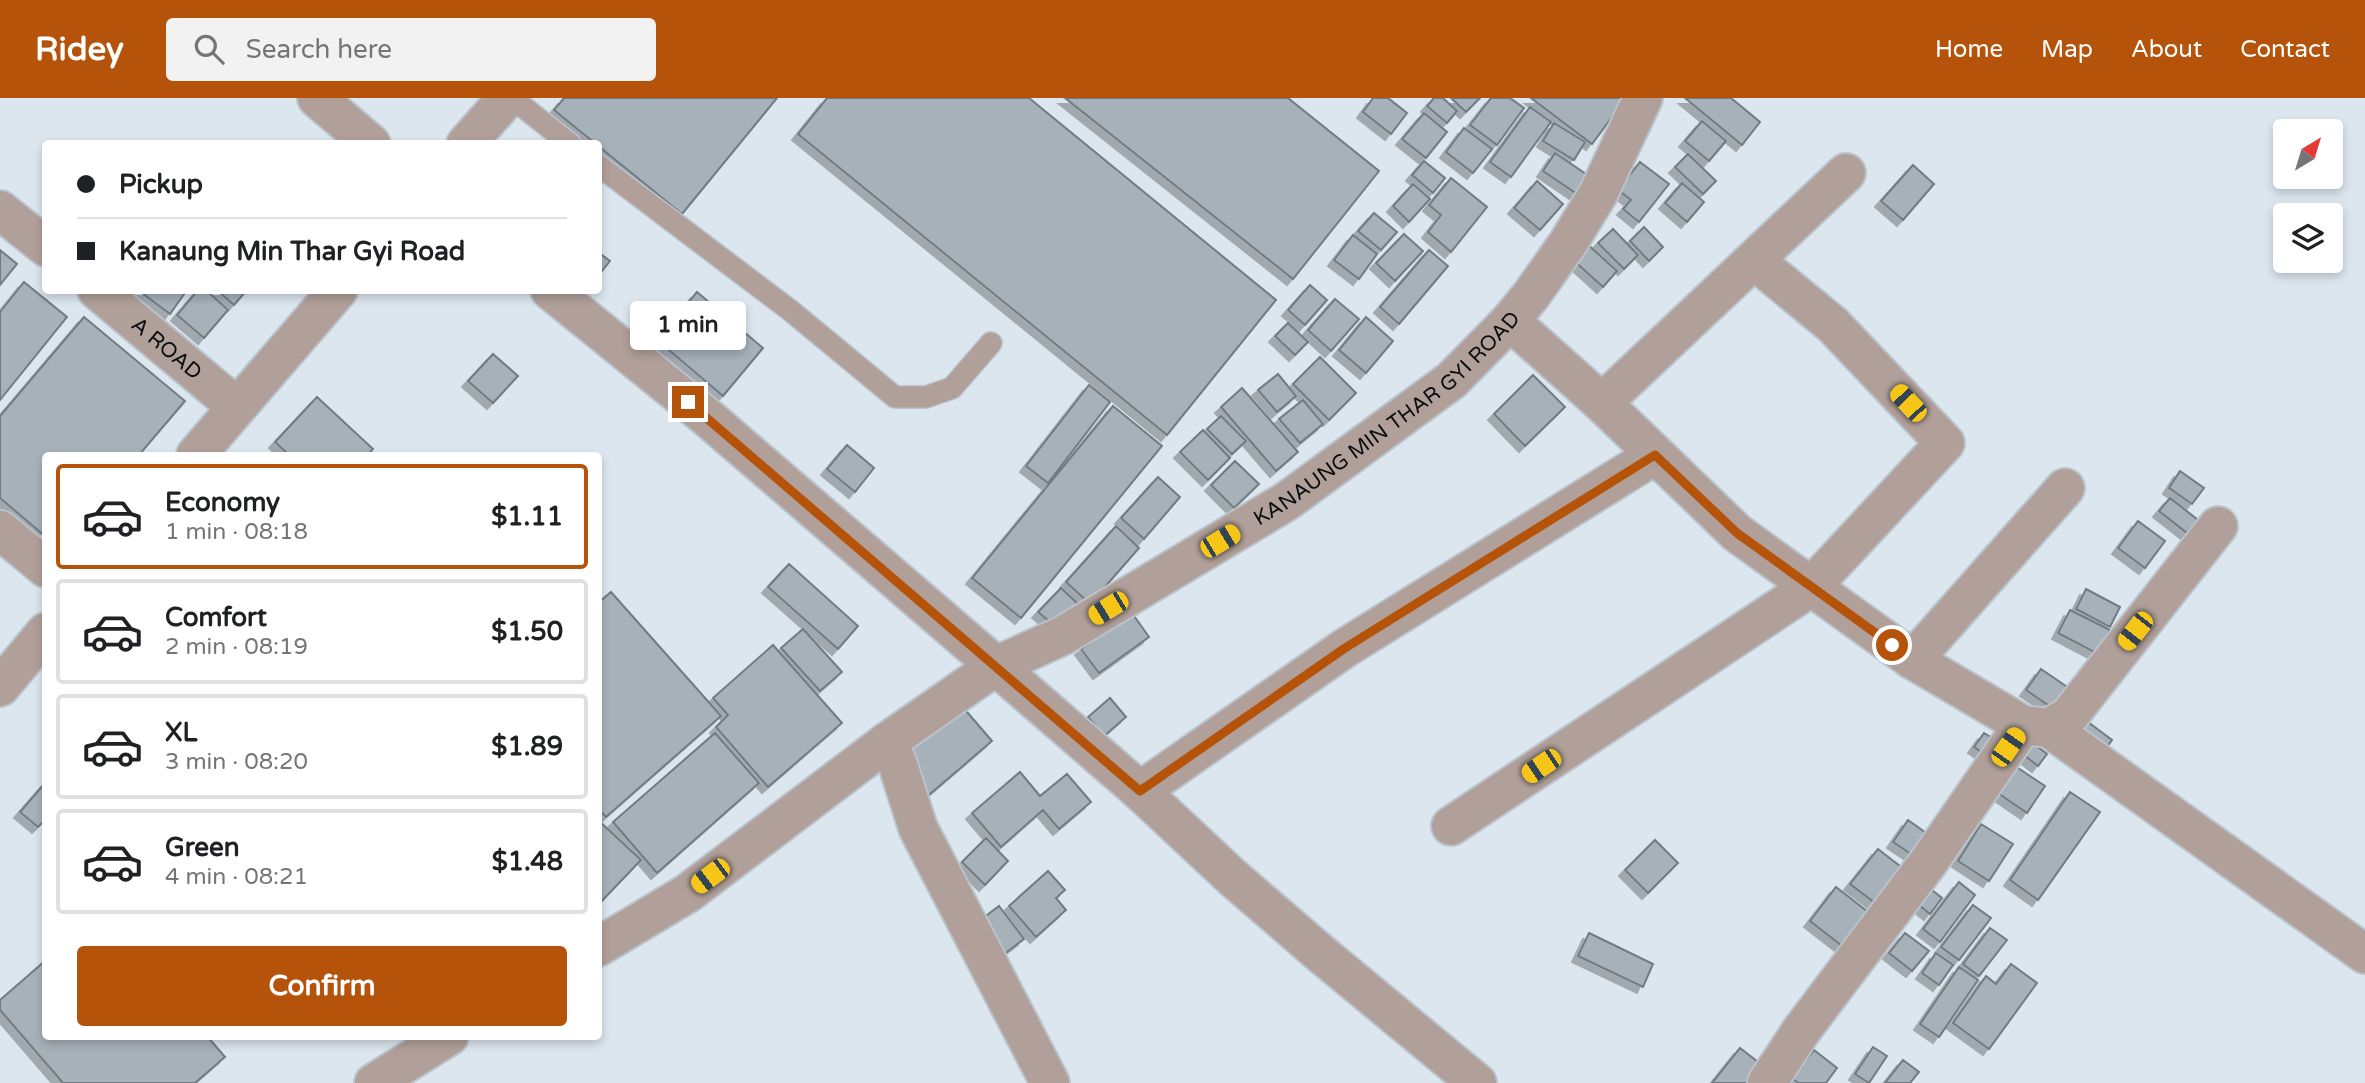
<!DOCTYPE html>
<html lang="en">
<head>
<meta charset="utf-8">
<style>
  body { margin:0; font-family:"Varela Round",sans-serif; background:#f2f2f2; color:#202124; height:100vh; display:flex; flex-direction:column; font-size:26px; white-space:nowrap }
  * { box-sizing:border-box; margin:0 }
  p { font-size:23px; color:#757577 }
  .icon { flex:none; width:38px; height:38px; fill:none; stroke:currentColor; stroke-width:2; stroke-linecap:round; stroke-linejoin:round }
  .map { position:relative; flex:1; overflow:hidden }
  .side { position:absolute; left:42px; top:354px; width:560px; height:588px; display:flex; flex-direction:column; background:#fff; border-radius:7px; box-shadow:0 4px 10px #0003 }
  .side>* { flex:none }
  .guide { position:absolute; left:42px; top:42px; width:560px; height:154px; border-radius:7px; box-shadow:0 4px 10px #0003; display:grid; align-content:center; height:154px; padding:0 35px; background:#fff }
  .needle { width:46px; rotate:38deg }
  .tools { position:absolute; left:2273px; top:21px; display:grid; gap:14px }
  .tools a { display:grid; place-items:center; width:70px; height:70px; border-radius:7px; background:#fff; box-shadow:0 4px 10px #0003; font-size:35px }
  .end { position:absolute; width:32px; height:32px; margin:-16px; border:9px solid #b45309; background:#fff; box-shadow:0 0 0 4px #fff }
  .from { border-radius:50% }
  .bubble { position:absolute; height:49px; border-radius:7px; background:#fff; box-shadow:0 4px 10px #0003; font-size:23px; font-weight:700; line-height:49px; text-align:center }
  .car { position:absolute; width:21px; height:42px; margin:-21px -10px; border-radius:9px; box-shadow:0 0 5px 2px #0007; background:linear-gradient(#f5c518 24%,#345 0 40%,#f5c518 0 76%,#345 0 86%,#f5c518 0) }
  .guide b { display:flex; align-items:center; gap:24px; height:66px; font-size:26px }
  .guide b+b { border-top:2px solid #e0e0e0 }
  .guide i { width:18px; height:18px; background:#202124 }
  ul { padding:12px 0 0; list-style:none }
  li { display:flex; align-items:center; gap:21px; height:105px; margin:0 14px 10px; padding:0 21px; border:4px solid #e0e0e0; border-radius:7px }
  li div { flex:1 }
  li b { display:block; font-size:26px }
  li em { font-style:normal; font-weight:700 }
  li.selected { border-color:#b45309 }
  li>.icon { width:63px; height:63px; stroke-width:1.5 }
  .primary-button { display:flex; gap:14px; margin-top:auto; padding:14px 35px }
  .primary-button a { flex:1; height:80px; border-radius:7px; background:#b45309; color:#fff; font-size:28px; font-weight:700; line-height:80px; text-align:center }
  header { display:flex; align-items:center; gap:42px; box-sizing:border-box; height:98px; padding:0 35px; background:#b45309; color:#fff }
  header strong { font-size:33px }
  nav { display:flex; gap:38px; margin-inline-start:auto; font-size:24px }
  .search { width:490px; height:63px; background:#f2f2f2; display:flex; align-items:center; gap:18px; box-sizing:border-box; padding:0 24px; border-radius:7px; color:#757577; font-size:26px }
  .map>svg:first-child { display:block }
  .building { fill:#a7b1b9; stroke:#717b82; stroke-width:2; filter:url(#shadow) }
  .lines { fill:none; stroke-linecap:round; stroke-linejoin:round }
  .lane-casing { stroke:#bac3cb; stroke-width:24 }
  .street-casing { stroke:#bac3cb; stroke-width:42 }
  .lane { stroke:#b1a099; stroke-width:21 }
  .street { stroke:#b1a099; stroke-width:38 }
  .route { stroke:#b45309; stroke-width:9 }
  .labels { text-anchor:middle; stroke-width:6; stroke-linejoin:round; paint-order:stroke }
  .street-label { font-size:21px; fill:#0a0d10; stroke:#fff }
</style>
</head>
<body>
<header>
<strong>Ridey</strong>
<div class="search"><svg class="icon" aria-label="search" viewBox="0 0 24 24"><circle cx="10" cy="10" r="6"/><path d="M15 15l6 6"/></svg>Search here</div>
<nav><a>Home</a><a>Map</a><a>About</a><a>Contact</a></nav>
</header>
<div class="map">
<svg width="2365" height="985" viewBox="0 0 2365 985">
  <defs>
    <filter id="shadow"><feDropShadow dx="-6" dy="6" stdDeviation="0" flood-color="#0004"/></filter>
  </defs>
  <rect width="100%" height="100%" fill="#dce6ef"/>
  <path class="building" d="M564,0H777L682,116L554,12Z
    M827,0H1029L1276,202L1167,337L798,36Z
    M1065,0H1288L1379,73L1293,181Z
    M1373,0H1388L1407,15L1391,36L1363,14Z
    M1434,0H1443L1457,13L1447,25L1427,8Z
    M1451,0H1480L1466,14Z
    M1491,0H1510L1524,10L1497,47L1470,27Z
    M1531,0H1626L1592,46Z
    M1685,0H1731L1760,24L1742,47Z
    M1530,9L1551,24L1511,79L1490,64Z
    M1424,15L1447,34L1426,60L1402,41Z
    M1702,23L1726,43L1709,63L1685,43Z
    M1554,25L1585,44L1574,62L1543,43Z
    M1464,30L1492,51L1473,75L1446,54Z
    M1555,55L1589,78L1577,96L1543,73Z
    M1688,56L1716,83L1703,96L1675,69Z
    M1424,63L1445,80L1433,95L1412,77Z
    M1640,64L1669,86L1639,124L1623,111L1631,102L1618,92Z
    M1913,67L1934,86L1903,122L1881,103Z
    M1451,80L1487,109L1451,154L1428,134L1441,117L1429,107Z
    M1537,83L1563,106L1540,132L1514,110Z
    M1682,85L1704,104L1687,124L1665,105Z
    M1413,86L1430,101L1409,124L1393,108Z
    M1374,115L1397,134L1381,152L1358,133Z
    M1644,129L1663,149L1649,163L1630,143Z
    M1613,131L1638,157L1624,171L1598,145Z
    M1404,136L1423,153L1395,183L1376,165Z
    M1353,137L1377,156L1359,181L1334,162Z
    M1586,145L1617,173L1603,189L1572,161Z
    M0,152L17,166L0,187Z
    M1429,152L1448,168L1399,226L1380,209Z
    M598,154L610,163L598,178Z
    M24,184L67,219L0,302V214Z
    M1310,187L1327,202L1305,227L1288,212Z
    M138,192H187L170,216Z
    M198,192H206L228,212L204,240L177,217Z
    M217,192H247L234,207Z
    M697,194L763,250L723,298L657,242Z
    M1335,201L1359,221L1331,253L1308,232Z
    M84,219L185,303L139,357H46V439L0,400V318Z
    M1366,219L1393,243L1366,275L1339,252Z
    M1288,225L1308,244L1295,257L1275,238Z
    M493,256L518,278L493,305L468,283Z
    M1320,259L1356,295L1329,322L1293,286Z
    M1278,276L1296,298L1277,314L1258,292Z
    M1533,277L1565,309L1525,348L1494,316Z
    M1089,287L1110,304L1048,385L1026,368Z
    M1242,290L1298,354L1276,373L1221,309Z
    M317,299L373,351L367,357H289L275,344Z
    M1303,302L1323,326L1300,345L1279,321Z
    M1113,308L1162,348L1021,520L972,480Z
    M1221,318L1246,343L1232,356L1207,331Z
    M1203,332L1230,360L1208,382L1180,354Z
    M847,347L874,370L855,394L827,371Z
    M1235,363L1259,386L1234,410L1211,387Z
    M2180,373L2204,390L2192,406L2169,390Z
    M1158,379L1180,399L1144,441L1121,420Z
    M2170,400L2198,422L2187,435L2159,413Z
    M2138,423L2165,443L2145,470L2118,450Z
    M1116,428L1139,450L1090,506L1066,484Z
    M789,466L858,528L838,551L768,489Z
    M1061,490L1078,506L1057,530L1038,514Z
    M2086,491L2120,509L2110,529L2076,511Z
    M611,494L721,618L606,719L598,711V505Z
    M2070,512L2110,532L2098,556L2058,535Z
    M1132,515L1149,539L1099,575L1081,551Z
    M803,531L842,574L820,593L781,550Z
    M773,547L842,625L768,689L716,629L728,617L713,600Z
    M2041,571L2073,593L2058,614L2026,592Z
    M1110,600L1126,619L1104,638L1088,619Z
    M961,607L992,643L923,702L905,655Z
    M2088,624L2112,642L2101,657L2077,639Z
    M715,635L759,685L657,775L613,724Z
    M1984,635L1997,643L1987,658L1974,649Z
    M2034,646L2047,656L2038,668L2025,658Z
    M2009,664L2045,688L2027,715L1992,691Z
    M1020,674L1040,698L1067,676L1091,704L1059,731L1043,712L1001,749L972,715Z
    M46,684V721L38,729L20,714Z
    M2070,694L2100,714L2038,802L2010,782Z
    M598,722L641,762L598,807Z
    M1908,722L1929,737L1914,758L1893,744Z
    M1981,726L2013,746L1989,783L1958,763Z
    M986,740L1008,763L985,787L962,764Z
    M1655,742L1678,765L1648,795L1625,772Z
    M1878,751L1905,772L1879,808L1850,786Z
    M1048,773L1065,792L1056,800L1066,812L1036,839L1009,808Z
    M1959,784L1975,797L1940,844L1923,831Z
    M1836,789L1872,817L1846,851L1810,823Z
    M1932,792L1942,800L1930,816L1920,808Z
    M1973,807L1991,820L1959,862L1941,849Z
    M999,808L1024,841L1003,857L978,824Z
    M1990,830L2007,842L1979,878L1963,866Z
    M1589,835L1653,866L1643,889L1578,858Z
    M1905,835L1929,853L1912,873L1889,855Z
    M1936,855L1953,867L1939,887L1922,875Z
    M46,862V938H207L225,959L195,985H63L0,912V902Z
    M2011,866L2037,885L1989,951L1953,925L1986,878L1996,886Z
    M1959,869L1978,882L1939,939L1920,926Z
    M1873,949L1887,958L1869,985L1855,976Z
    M1740,950L1767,971L1757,985H1712Z
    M1814,952L1837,970L1826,985H1798L1792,980Z
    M1903,962L1919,974L1910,985H1885Z"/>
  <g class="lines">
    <g class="lane-casing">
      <path id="lane" d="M512,0L570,46
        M598,67L791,213L895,299H926L952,290L991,245"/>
    </g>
    <g class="street-casing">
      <g id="street">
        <path d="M317,0L371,46"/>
        <path d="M466,46L507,0"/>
        <path d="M0,112L46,149"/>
        <path id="s1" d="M97,192L237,309"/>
        <path id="s2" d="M550,192L708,320L996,568L1064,537L1287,403L1452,282L1510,223L1532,196L1568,145L1598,96L1643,0"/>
        <path d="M1510,223L1602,305L1737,435L1913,562L2023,627L2049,630L2069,618L2218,428"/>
        <path d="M1602,305L1846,75"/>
        <path d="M196,357L338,192"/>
        <path d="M0,432L46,470"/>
        <path d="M1913,562L2065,390"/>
        <path d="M0,589L46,534"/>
        <path d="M2049,630L2365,856"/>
        <path d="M1140,693L1345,550L1655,357"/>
        <path d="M1451,728L1811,489L1945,345L1833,227L1754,162"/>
        <path d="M598,849L688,795L887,644"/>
        <path d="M374,985L449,938"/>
        <path d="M1050,985L918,730L897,664L887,644L996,568L1140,693L1232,779L1320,855L1477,985"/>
        <path d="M1767,985L1801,933L1930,762L2023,627"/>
      </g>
    </g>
    <use href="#lane" class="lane"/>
    <use href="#street" class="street"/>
  </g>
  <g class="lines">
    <path class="route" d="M688,304L1140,693L1345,550L1655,357L1737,435L1892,547"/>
  </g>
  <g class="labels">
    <g class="street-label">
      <text dy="7" stroke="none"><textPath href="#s1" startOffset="91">A ROAD</textPath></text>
      <text dy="7" stroke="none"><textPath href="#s2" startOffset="1048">KANAUNG MIN THAR GYI ROAD</textPath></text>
    </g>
  </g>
</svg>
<div class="tools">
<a><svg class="needle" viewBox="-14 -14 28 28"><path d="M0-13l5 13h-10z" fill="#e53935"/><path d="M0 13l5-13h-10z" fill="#757577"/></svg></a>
<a><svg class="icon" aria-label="layers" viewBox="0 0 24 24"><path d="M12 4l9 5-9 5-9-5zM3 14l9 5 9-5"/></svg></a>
</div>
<i class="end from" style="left:1892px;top:547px"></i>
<i class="end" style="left:688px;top:304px"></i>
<div class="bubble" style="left:630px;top:203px;width:116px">1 min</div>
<i class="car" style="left:1908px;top:305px;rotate:317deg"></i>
<i class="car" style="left:1220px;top:443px;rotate:59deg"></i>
<i class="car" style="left:1108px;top:510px;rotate:239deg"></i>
<i class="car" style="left:2135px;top:533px;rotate:218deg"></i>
<i class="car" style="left:2008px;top:649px;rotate:35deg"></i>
<i class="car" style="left:1541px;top:668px;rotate:236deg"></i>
<i class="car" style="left:710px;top:778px;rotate:233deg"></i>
<div class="guide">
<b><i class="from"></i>Pickup</b>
<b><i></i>Kanaung Min Thar Gyi Road</b>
</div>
<section class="side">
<ul>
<li class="selected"><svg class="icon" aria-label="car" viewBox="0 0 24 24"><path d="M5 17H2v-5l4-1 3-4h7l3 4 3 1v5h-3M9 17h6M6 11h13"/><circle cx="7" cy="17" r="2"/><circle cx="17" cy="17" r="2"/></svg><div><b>Economy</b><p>1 min · 08:18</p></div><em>$1.11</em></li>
<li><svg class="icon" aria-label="car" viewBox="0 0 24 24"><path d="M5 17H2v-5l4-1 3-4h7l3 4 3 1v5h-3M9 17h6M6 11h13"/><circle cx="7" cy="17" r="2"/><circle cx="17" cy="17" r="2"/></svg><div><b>Comfort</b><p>2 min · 08:19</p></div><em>$1.50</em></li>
<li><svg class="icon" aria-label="car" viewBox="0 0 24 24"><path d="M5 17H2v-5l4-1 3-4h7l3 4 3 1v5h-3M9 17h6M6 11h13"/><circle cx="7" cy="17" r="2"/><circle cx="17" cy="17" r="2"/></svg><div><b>XL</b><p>3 min · 08:20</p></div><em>$1.89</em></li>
<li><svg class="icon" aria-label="car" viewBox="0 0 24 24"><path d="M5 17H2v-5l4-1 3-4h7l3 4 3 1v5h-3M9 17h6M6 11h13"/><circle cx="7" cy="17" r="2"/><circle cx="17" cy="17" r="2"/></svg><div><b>Green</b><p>4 min · 08:21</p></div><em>$1.48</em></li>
</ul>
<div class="primary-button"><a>Confirm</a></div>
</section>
</div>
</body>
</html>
